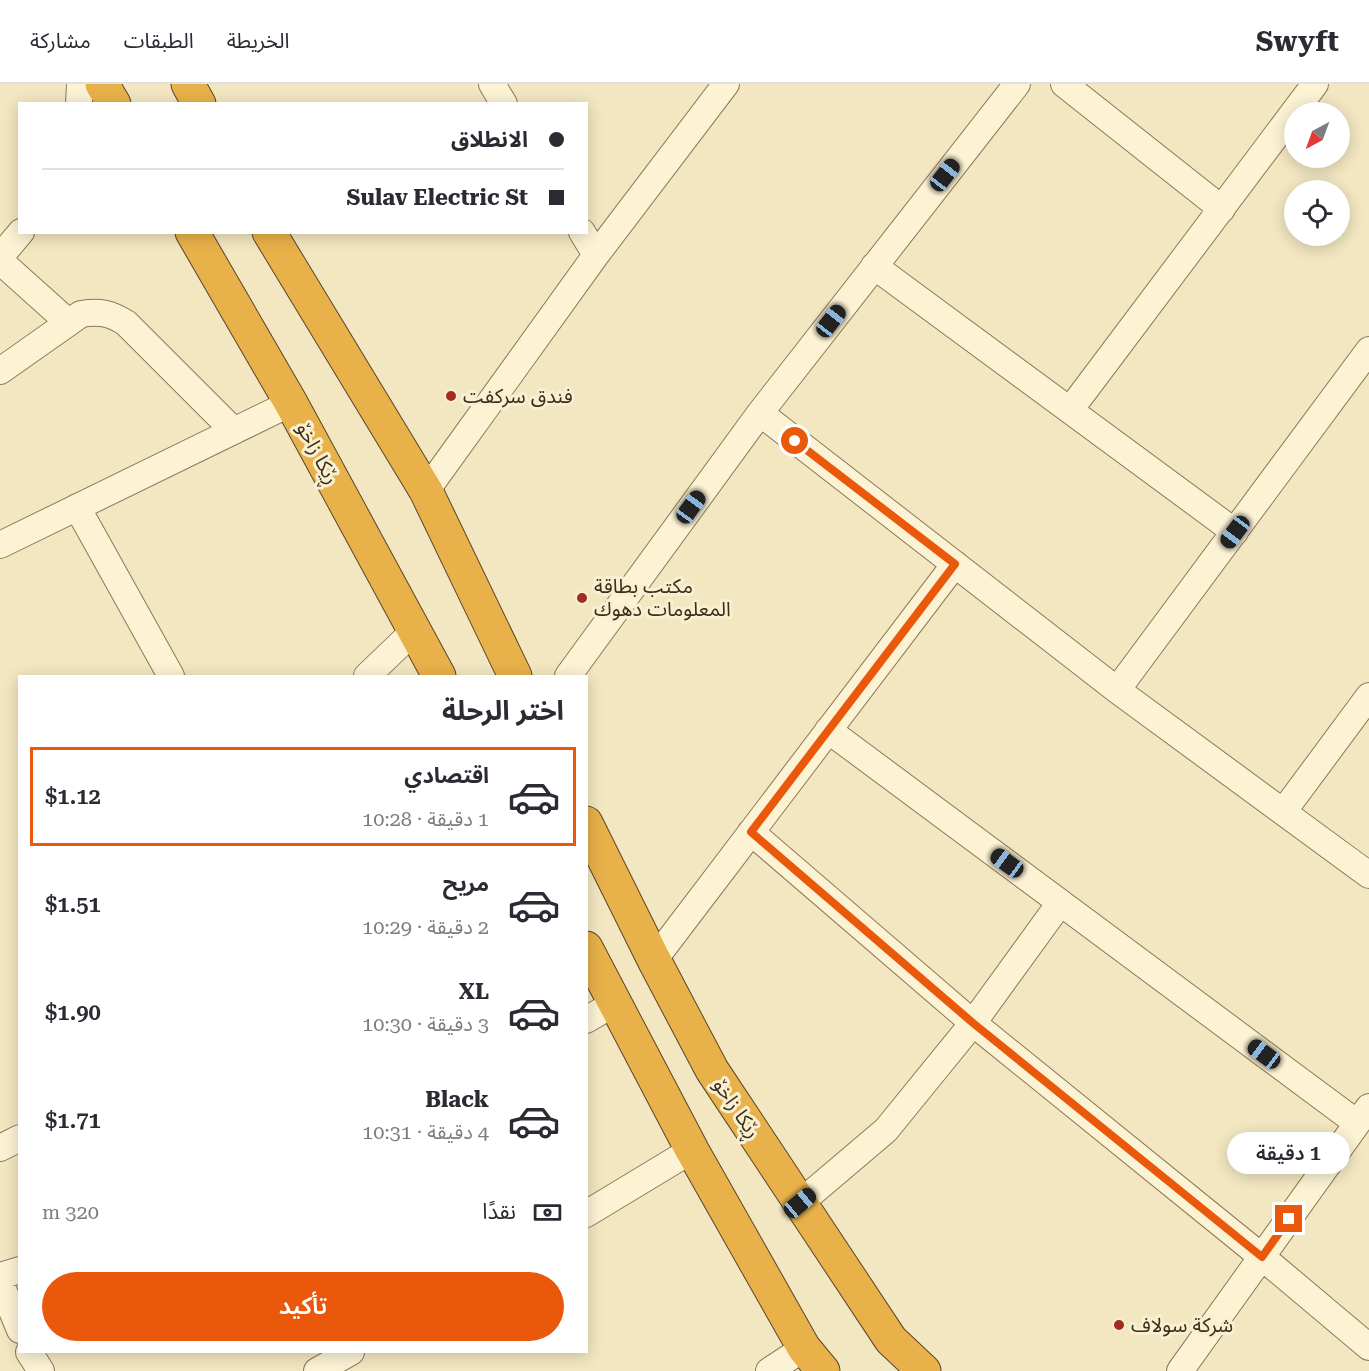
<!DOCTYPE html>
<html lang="ar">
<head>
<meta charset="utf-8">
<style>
  body { margin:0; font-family:"Roboto Serif","Noto Sans Arabic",serif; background:#f7f7f7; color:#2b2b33; direction:rtl; height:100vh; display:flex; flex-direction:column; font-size:22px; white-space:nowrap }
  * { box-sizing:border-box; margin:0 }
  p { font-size:20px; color:#7c7c81 }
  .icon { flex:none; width:33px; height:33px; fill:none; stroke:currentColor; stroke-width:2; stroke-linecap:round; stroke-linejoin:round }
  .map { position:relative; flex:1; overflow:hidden; direction:ltr }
  .side { position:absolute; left:18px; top:591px; width:570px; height:678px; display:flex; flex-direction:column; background:#fff; border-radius:0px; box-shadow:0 3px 15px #0003; direction:rtl }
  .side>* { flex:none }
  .hud { position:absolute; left:18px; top:18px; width:570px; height:132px; border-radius:0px; box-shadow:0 3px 15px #0003; direction:rtl; display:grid; align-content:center; height:132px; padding:0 24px; background:#fff }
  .needle { width:39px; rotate:221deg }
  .controls { position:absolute; left:1284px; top:18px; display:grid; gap:12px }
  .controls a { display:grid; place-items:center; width:66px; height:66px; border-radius:50%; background:#fff; box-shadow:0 3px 15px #0003; font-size:30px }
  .end { position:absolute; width:27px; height:27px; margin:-14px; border:8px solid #ea580c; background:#fff; box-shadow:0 0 0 3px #fff }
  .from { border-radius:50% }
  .bubble { position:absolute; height:42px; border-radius:21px; background:#fff; box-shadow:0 3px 15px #0003; font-size:20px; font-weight:600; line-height:42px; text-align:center; direction:rtl }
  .car { position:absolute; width:18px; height:36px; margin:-18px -9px; border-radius:8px; box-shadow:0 0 4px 2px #0007; background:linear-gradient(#222 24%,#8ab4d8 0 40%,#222 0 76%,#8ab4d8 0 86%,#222 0) }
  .hud b { display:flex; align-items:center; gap:21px; height:57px; font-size:22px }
  .hud b+b { border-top:2px solid #e1e1e2 }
  .hud i { width:15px; height:15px; background:#2b2b33 }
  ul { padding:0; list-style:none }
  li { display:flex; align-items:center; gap:18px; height:99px; margin:0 12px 9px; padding:0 12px; border:3px solid transparent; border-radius:0px }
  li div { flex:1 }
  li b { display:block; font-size:22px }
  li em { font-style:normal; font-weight:600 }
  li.on { border-color:#ea580c }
  li>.icon { width:54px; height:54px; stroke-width:1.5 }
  h2 { padding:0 24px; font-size:27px; line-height:72px }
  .pay { display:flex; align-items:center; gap:15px; height:66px; padding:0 24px; font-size:22px }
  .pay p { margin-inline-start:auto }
  .action { display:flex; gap:12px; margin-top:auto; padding:12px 24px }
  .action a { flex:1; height:69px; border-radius:36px; background:#ea580c; color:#fff; font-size:24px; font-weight:600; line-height:69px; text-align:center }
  header { display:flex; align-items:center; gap:36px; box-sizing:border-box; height:84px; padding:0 30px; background:#fff; border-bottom:2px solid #e1e1e2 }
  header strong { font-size:28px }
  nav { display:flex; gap:33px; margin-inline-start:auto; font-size:21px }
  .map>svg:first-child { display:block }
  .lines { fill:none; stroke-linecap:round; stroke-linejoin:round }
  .minor-casing { stroke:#8d7857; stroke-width:28 }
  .highway-casing { stroke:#5a452b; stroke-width:35 }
  .minor { stroke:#fcf3d5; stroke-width:26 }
  .highway { stroke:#e8b14a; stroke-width:33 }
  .route { stroke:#ea580c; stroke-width:8 }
  .poi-dot { fill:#a12c21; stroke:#f8f0d1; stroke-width:2 }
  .labels { text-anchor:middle; stroke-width:6; stroke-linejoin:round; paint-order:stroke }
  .poi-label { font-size:20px; fill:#3b2e1c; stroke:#f8f0d1; text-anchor:start }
  .street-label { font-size:20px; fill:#3b2e1c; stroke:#f8f0d1 }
</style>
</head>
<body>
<header>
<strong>Swyft</strong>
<nav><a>الخريطة</a><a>الطبقات</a><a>مشاركة</a></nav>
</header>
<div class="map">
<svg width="1369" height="1287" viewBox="0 0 1369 1287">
  <rect width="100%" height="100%" fill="#f2e7c1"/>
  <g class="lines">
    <g class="minor-casing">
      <path id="minor" d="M492,0L504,20
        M1064,0L1222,125
        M79,20L80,0
        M582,148L596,171
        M0,173L21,148
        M0,177L68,238
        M874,182L1235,448
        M0,287L81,230C100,227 110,229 126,239L234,347
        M1070,326L1315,0
        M760,329L1117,606L1369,791
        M426,407L596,171L726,0
        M77,423L171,592
        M0,461L291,319
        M367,592L414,547
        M568,592L760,329L1017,0
        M1117,606L1369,266
        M828,646L1357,1039
        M1283,728L1369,612
        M751,748L973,939L1262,1173L1369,1263
        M654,876L955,480
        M586,936L615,919
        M0,1064L20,1054
        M800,1119L886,1046L973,939L1060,819
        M586,1130L692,1066
        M0,1192L20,1186
        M0,1198L20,1246
        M29,1268L41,1287
        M317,1287L351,1268
        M769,1287L804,1264
        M1180,1287L1369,1023"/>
    </g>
    <g class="highway-casing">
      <path id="highway" d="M102,0L114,20
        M188,0L199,20
        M192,148L291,319L439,592
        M269,148L426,407L515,592
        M586,739L654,876L712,986L891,1256L924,1287
        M586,864L692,1066L804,1264L823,1287"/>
    </g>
    <use href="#minor" class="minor"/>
    <use href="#highway" class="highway"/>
  </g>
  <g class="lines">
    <path class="route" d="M795,357L955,480L751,748L973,939L1262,1173L1289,1135"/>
  </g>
  <g class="poi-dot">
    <circle cx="451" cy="312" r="6"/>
    <circle cx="582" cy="514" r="6"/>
    <circle cx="1119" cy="1241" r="6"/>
  </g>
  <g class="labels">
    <g class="poi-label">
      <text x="463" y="319">فندق سركفت</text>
      <text x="594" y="509">مكتب بطاقة<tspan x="594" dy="23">المعلومات دهوك</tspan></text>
      <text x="1131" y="1248">شركة سولاف</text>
    </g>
    <g class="street-label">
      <text transform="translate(318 369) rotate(62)" y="7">ڕێکا زاخۆ</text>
      <text transform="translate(737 1024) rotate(56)" y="7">ڕێکا زاخۆ</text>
    </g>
  </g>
</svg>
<div class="controls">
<a><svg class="needle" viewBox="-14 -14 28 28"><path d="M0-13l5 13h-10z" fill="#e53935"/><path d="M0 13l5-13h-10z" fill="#7c7c81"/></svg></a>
<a><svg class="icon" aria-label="locate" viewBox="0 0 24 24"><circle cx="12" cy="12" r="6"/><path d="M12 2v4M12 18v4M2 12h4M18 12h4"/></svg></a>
</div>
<i class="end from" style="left:795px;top:357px"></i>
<i class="end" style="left:1289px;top:1135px"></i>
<div class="bubble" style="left:1227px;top:1048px;width:123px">1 دقيقة</div>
<i class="car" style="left:945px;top:91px;rotate:38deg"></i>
<i class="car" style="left:831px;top:237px;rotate:38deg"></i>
<i class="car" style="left:691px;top:423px;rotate:36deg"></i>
<i class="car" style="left:1235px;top:448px;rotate:217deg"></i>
<i class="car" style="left:1007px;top:779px;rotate:306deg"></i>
<i class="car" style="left:1264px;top:970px;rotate:307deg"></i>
<i class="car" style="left:800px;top:1119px;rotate:50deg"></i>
<div class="hud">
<b><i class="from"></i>الانطلاق</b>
<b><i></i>Sulav Electric St</b>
</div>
<section class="side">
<h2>اختر الرحلة</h2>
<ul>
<li class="on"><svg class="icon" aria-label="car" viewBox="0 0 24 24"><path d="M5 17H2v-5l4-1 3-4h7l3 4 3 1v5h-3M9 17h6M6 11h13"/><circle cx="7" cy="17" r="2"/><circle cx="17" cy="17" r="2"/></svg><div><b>اقتصادي</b><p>1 دقيقة · 10:28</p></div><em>$1.12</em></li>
<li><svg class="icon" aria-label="car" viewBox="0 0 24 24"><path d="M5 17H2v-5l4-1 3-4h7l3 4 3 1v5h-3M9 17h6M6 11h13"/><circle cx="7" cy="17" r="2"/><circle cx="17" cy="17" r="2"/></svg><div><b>مريح</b><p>2 دقيقة · 10:29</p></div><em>$1.51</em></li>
<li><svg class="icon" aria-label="car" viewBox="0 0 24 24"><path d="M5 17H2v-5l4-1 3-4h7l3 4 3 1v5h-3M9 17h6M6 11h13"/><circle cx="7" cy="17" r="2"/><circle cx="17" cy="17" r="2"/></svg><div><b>XL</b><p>3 دقيقة · 10:30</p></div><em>$1.90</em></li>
<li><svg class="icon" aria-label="car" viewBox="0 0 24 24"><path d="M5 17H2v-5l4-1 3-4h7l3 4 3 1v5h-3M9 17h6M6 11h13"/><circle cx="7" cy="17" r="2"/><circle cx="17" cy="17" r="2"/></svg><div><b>Black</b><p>4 دقيقة · 10:31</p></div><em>$1.71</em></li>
</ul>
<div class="pay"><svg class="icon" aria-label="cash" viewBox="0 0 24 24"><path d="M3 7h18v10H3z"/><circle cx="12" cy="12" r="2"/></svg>نقدًا<p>320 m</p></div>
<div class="action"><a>تأكيد</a></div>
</section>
</div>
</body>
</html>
